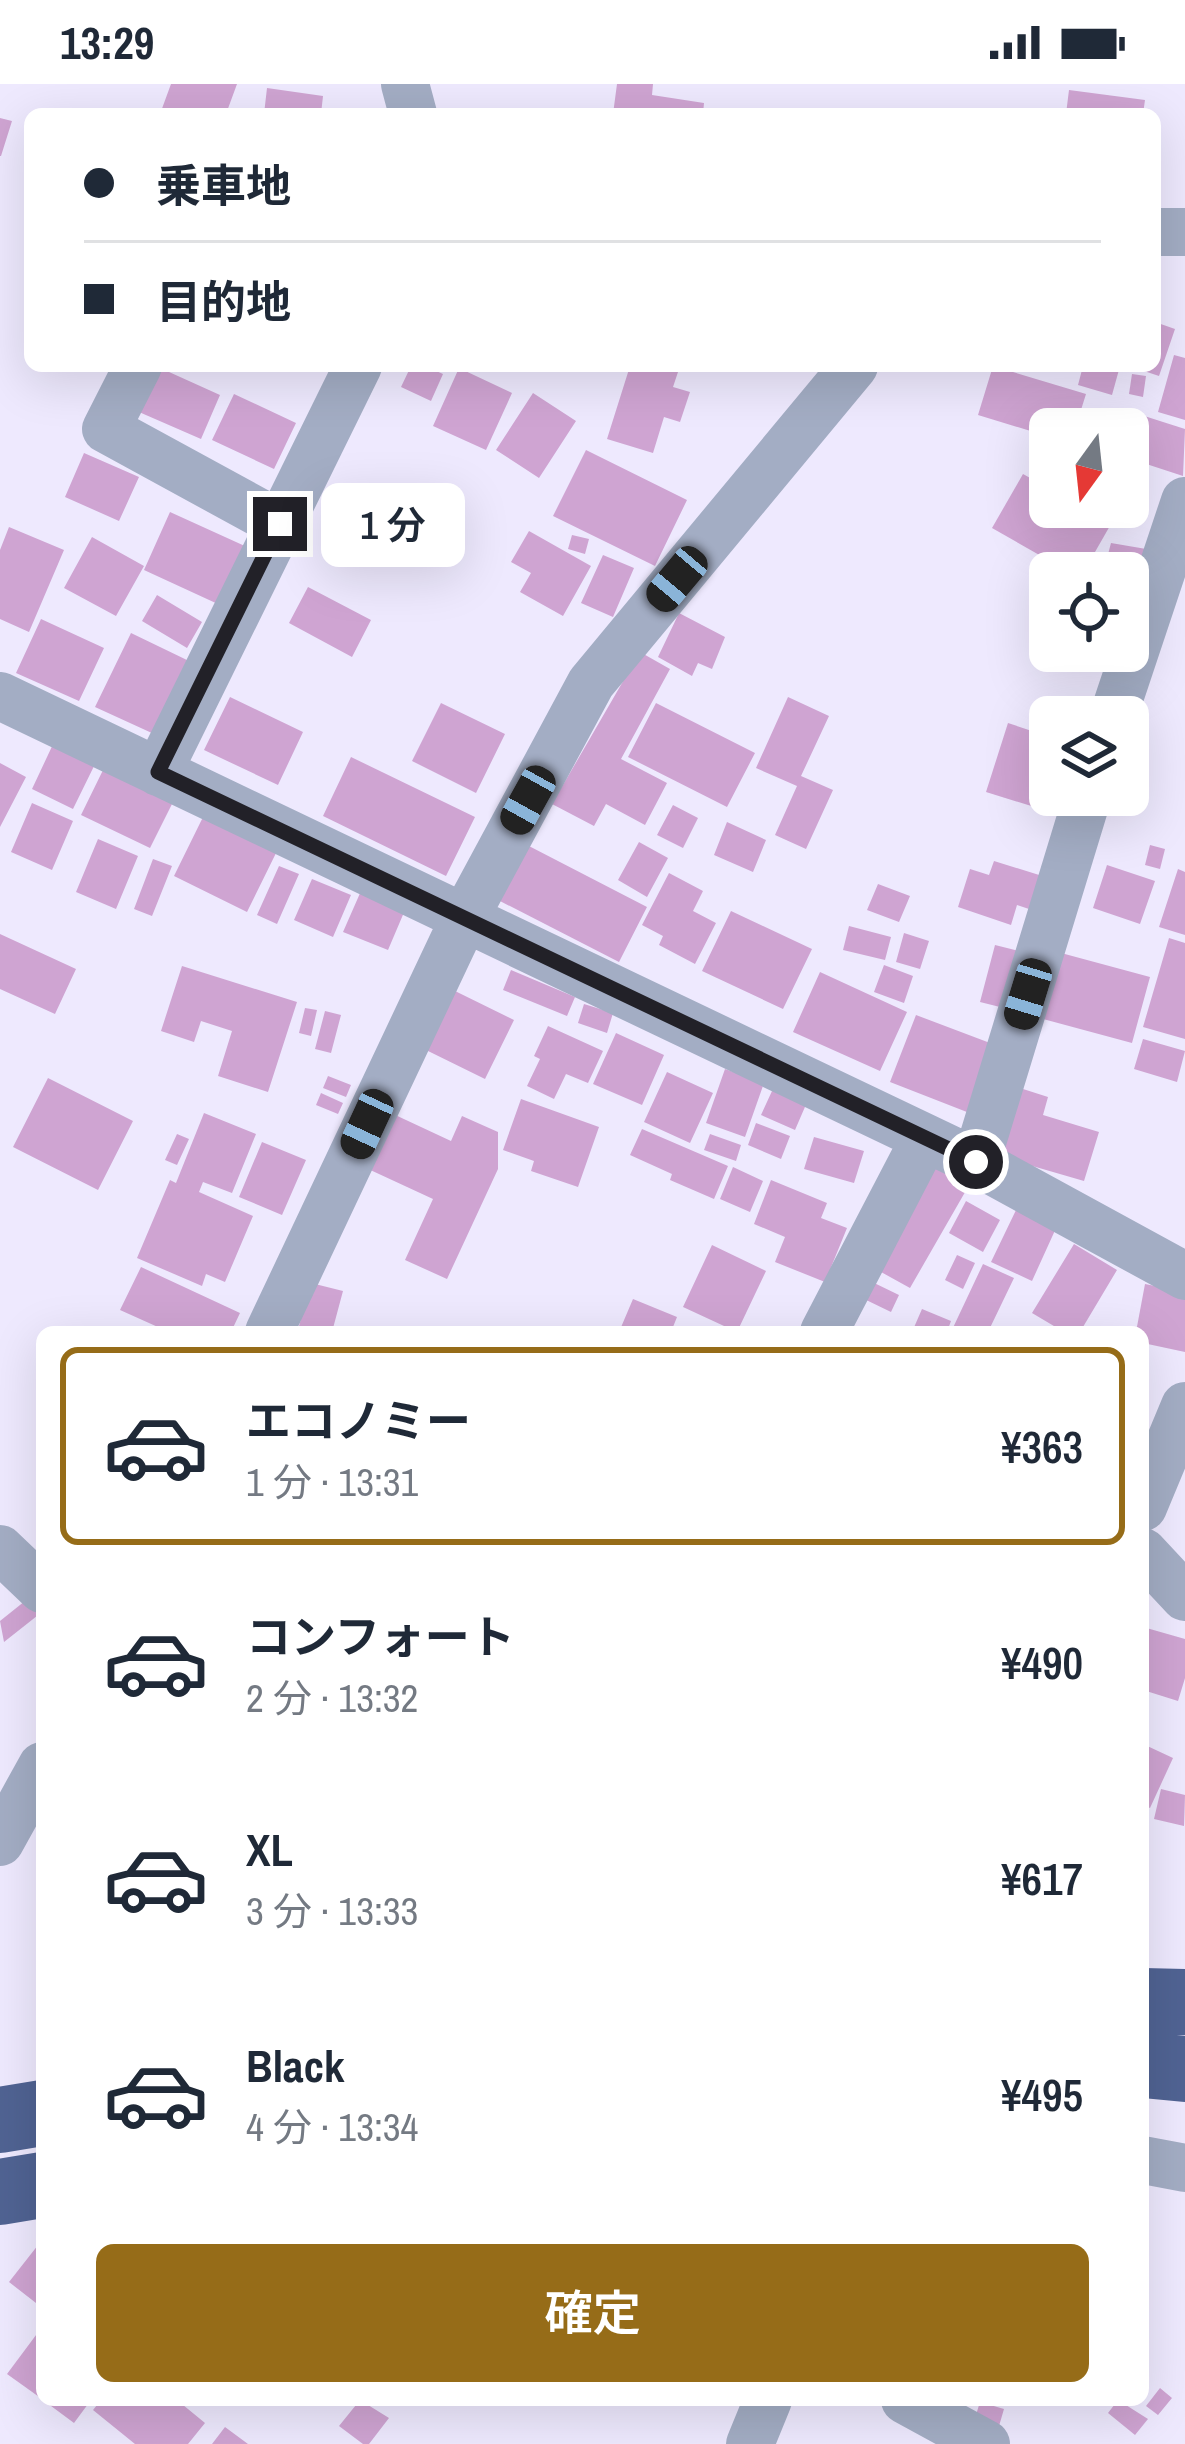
<!DOCTYPE html>
<html lang="ja">
<head>
<meta charset="utf-8">
<style>
  body { margin:0; font-family:"Archivo Narrow","Noto Sans JP",sans-serif; background:#f6f6f7; color:#1f2937; height:100vh; display:flex; flex-direction:column; font-size:45px; white-space:nowrap }
  * { box-sizing:border-box; margin:0 }
  p { font-size:39px; color:#747a83 }
  .icon { flex:none; width:66px; height:66px; fill:none; stroke:currentColor; stroke-width:2; stroke-linecap:round; stroke-linejoin:round }
  .map { position:relative; flex:1; overflow:hidden }
  .drawer { position:absolute; left:36px; top:1242px; width:1113px; height:1080px; display:flex; flex-direction:column; background:#fff; border-radius:18px; box-shadow:0 12px 48px #0002 }
  .drawer>* { flex:none }
  .banner { position:absolute; left:24px; top:24px; width:1137px; height:264px; border-radius:18px; box-shadow:0 12px 48px #0002; display:grid; align-content:center; height:264px; padding:0 60px; background:#fff }
  .needle { width:78px; rotate:195deg }
  .tools { position:absolute; left:1029px; top:324px; display:grid; gap:24px }
  .tools a { display:grid; place-items:center; width:120px; height:120px; border-radius:18px; background:#fff; box-shadow:0 12px 48px #0002; font-size:60px }
  .end { position:absolute; width:54px; height:54px; margin:-27px; border:15px solid #222128; background:#fff; box-shadow:0 0 0 6px #fff }
  .from { border-radius:50% }
  .bubble { position:absolute; height:84px; border-radius:18px; background:#fff; box-shadow:0 12px 48px #0002; font-size:39px; font-weight:600; line-height:84px; text-align:center }
  .car { position:absolute; width:36px; height:72px; margin:-36px -18px; border-radius:15px; box-shadow:0 0 9px 3px #0007; background:linear-gradient(#222 24%,#8ab4d8 0 40%,#222 0 76%,#8ab4d8 0 86%,#222 0) }
  .banner b { display:flex; align-items:center; gap:42px; height:114px; font-size:45px }
  .banner b+b { border-top:3px solid #e0e1e3 }
  .banner i { width:30px; height:30px; background:#1f2937 }
  ul { padding:21px 0 0; list-style:none }
  li { display:flex; align-items:center; gap:36px; height:198px; margin:0 24px 18px; padding:0 36px; border:6px solid transparent; border-radius:18px }
  li div { flex:1 }
  li b { display:block; font-size:45px }
  li em { font-style:normal; font-weight:600 }
  li.active { border-color:#966c18 }
  li>.icon { width:108px; height:108px; stroke-width:1.5 }
  .button { display:flex; gap:24px; margin-top:auto; padding:24px 60px }
  .button a { flex:1; height:138px; border-radius:18px; background:#966c18; color:#fff; font-size:48px; font-weight:600; line-height:138px; text-align:center }
  .status { display:flex; justify-content:space-between; align-items:center; height:84px; padding:0 60px; background:#fff; direction:ltr }
  .status svg { height:33px; fill:currentColor }
  .map>svg:first-child { display:block }
  .building { fill:#cfa4d2 }
  .lines { fill:none; stroke-linecap:round; stroke-linejoin:round }
  .minor { stroke:#a3adc4; stroke-width:48 }
  .highway { stroke:#506393; stroke-width:66 }
  .route { stroke:#222128; stroke-width:15 }
</style>
</head>
<body>
<div class="status"><b>13:29</b><svg viewBox="0 0 49 12"><path d="M0 12V9h3v3zM5 12V6h3v6zM10 12V3h3v9zM15 12V0h3v12zM26 1h20v11H26zM47 4h2v5h-2z"/></svg></div>
<div class="map">
<svg width="1185" height="2360" viewBox="0 0 1185 2360">
  <rect width="100%" height="100%" fill="#eee9fe"/>
  <path class="building" d="M171,0H237L226,30H160Z
    M617,0H653L652,11L704,19L703,30H613Z
    M267,4L323,12L321,30H264Z
    M1069,6L1145,16L1143,30H1066Z
    M0,34L12,37L1,72H0Z
    M1155,238L1175,245L1159,292L1132,283L1155,282Z
    M1174,271L1185,274V336L1158,328Z
    M411,282H425L443,290L431,317L401,303Z
    M630,282H680L673,303L690,308L680,338L664,333L653,369L607,355Z
    M993,282L1086,310L1075,345H1050V353L978,331Z
    M1083,282H1120L1112,311L1078,301Z
    M158,283L220,311L201,355L139,328Z
    M459,284L512,309L486,366L433,342Z
    M1132,290L1146,292L1143,313L1129,310Z
    M533,309L576,337L539,394L496,366Z
    M234,310L296,339L274,385L212,356Z
    M1138,330L1185,345L1183,392L1128,374Z
    M586,366L687,416L655,482L553,432Z
    M84,369L139,393L119,437L65,413Z
    M1023,390L1050,405V423H1082L1111,440L1083,489H1071L992,444Z
    M170,428L247,463L220,521L144,486Z
    M9,443L64,466L29,548L0,535V466Z
    M529,447L591,482L563,532L520,508L531,489L511,478Z
    M572,451L589,455L585,470L568,465Z
    M92,453L144,482L116,532L64,504Z
    M1111,459L1152,466L1128,536V489H1103Z
    M603,471L634,484L613,533L581,519Z
    M308,503L371,536L352,573L289,539Z
    M157,511L202,538L187,564L142,537Z
    M679,529L725,553L712,585L698,579L692,592L658,573Z
    M41,535L104,564L79,617L16,589Z
    M131,549L189,577L154,650L95,623Z
    M640,568L670,585L621,675L667,699L645,741L606,720L594,742L552,720Z
    M230,613L303,648L278,701L204,666Z
    M788,613L829,632L801,692L833,706L806,765L775,751L797,702L756,684Z
    M441,619L505,650L476,709L412,677Z
    M656,619L755,669L727,723L628,673Z
    M1008,639L1050,653V711H1077L1070,734L986,708Z
    M55,656L97,676L73,725L32,705Z
    M351,673L475,733L446,792L323,732Z
    M0,679L26,693L0,743Z
    M105,682L174,716L150,764L81,731Z
    M32,719L73,737L52,786L11,768Z
    M673,721L698,734L683,764L657,751Z
    M205,729L278,765L247,828L174,792Z
    M727,738L766,756L753,788L714,771Z
    M98,755L138,772L116,825L76,808Z
    M639,758L668,774L647,813L618,796Z
    M527,761L647,823L619,878L498,816Z
    M1150,761L1165,765L1160,785L1145,781Z
    M153,775L172,782L152,832L134,825Z
    M994,777L1052,795L1041,829L1017,821L1011,841L958,823L970,785L989,791Z
    M1107,781L1155,797L1140,840L1093,824Z
    M279,782L299,790L277,840L257,831Z
    M1178,785L1185,788V851L1159,843Z
    M669,789L703,807L693,827L716,839L695,880L659,861L663,852L642,841Z
    M312,795L351,811L333,853L294,836Z
    M878,800L910,812L899,838L867,826Z
    M361,807L405,826L388,866L343,848Z
    M731,827L812,865L783,925L702,887Z
    M849,842L891,853L885,876L843,866Z
    M904,849L929,857L920,885L896,878Z
    M0,850L76,885L55,930L0,905Z
    M1169,854L1185,859V955L1143,943Z
    M995,861L1023,868L1008,925L980,918Z
    M1050,866L1150,893L1132,959L1032,932Z
    M884,881L913,892L904,919L874,908Z
    M182,882L297,918L268,1008L218,992L232,947L201,937L194,958L161,947Z
    M511,886L575,913L567,932L503,906Z
    M820,888L907,928L880,987L793,948Z
    M455,907L514,936L485,995L426,966Z
    M584,920L613,929L607,949L578,939Z
    M305,924L317,926L311,952L299,949Z
    M325,927L341,931L331,969L315,965Z
    M916,931L998,962L972,1030L890,998Z
    M548,942L603,967L588,999L566,990L554,1015L527,1002L540,975L534,972Z
    M616,949L664,971L642,1021L593,1000Z
    M1143,955L1185,967L1177,998L1134,985Z
    M725,985L764,999L745,1053L706,1039Z
    M667,988L713,1009L690,1059L644,1038Z
    M328,992L351,1001L346,1013L323,1004Z
    M48,994L133,1037L98,1106L13,1063Z
    M778,994L811,1009L795,1046L761,1031Z
    M1014,1002L1048,1013L1043,1031L1099,1048L1084,1097L994,1071Z
    M321,1009L343,1019L338,1030L316,1021Z
    M521,1015L599,1043L578,1103L531,1087L534,1077L503,1066Z
    M204,1029L256,1050L232,1109L203,1098L199,1108L253,1132L225,1198L206,1190L202,1202L137,1174L170,1096L176,1099Z
    M391,1029L451,1057L462,1032L498,1048V1085L447,1195L405,1176L433,1115L366,1084Z
    M756,1039L790,1052L781,1075L748,1061Z
    M642,1045L728,1082L714,1115L670,1096L672,1090L630,1071Z
    M177,1050L189,1055L177,1081L165,1076Z
    M710,1050L741,1061L736,1077L704,1066Z
    M814,1053L864,1067L854,1099L804,1085Z
    M262,1058L306,1076L282,1131L239,1113Z
    M933,1075L972,1096L910,1204L872,1183Z
    M733,1083L763,1097L750,1128L720,1115Z
    M771,1096L827,1119L821,1134L847,1144L825,1198L775,1178L785,1153L754,1140Z
    M966,1117L1000,1136L983,1168L949,1149Z
    M1017,1124L1057,1142L1032,1197L991,1178Z
    M1074,1160L1117,1186L1080,1248H1064L1032,1229Z
    M712,1161L766,1187L737,1248L683,1223Z
    M957,1171L975,1179L963,1205L945,1196Z
    M983,1180L1014,1194L988,1248H951Z
    M141,1183L240,1229L231,1248H169L120,1226Z
    M868,1196L899,1211L891,1228L860,1213Z
    M311,1199L343,1207L332,1248L299,1242Z
    M1145,1200L1185,1208V1268L1143,1259V1248H1136Z
    M633,1215L677,1233L673,1243L685,1248H619Z
    M922,1225L951,1237L947,1248H912Z
    M30,1513L42,1528L4,1558L0,1537Z
    M1143,1543L1185,1555V1594L1178,1617L1143,1606Z
    M1143,1660L1173,1674L1150,1724L1143,1721Z
    M1161,1705L1185,1711L1184,1742L1154,1735Z
    M42,2156V2211L36,2219L9,2198Z
    M42,2243V2315L7,2290Z
    M1160,2304L1172,2314L1158,2331L1146,2322Z
    M43,2316H91L74,2339Z
    M101,2316H177L205,2339L188,2360H135L93,2326Z
    M360,2316L389,2334L369,2360H363L339,2342Z
    M1118,2316L1148,2335L1135,2351L1108,2329Z
    M980,2318L1004,2325L999,2342L975,2334Z
    M225,2343L248,2360H212Z"/>
  <g class="lines">
    <path class="minor" d="M405,0L413,30
      M1155,148H1185
      M138,282L106,345L280,440
      M0,612L976,1078L1185,1192
      M1113,633L1185,417
      M158,688L358,282
      M976,1078L1088,711
      M269,1248L465,833L591,599L854,282
      M824,1248L925,1054
      M1143,1423L1185,1322
      M0,1465L42,1505
      M1143,1468L1185,1513
      M0,1758L42,1682
      M1143,2076L1185,2084
      M905,2316L986,2360
      M750,2360L768,2316"/>
    <path class="highway" d="M1143,1917L1185,1918
      M1143,1981L1185,1985
      M0,2036L42,2029
      M0,2108L42,2101"/>
  </g>
  <g class="lines">
    <path class="route" d="M280,440L158,688L976,1078"/>
  </g>
</svg>
<div class="tools">
<a><svg class="needle" viewBox="-14 -14 28 28"><path d="M0-13l5 13h-10z" fill="#e53935"/><path d="M0 13l5-13h-10z" fill="#747a83"/></svg></a>
<a><svg class="icon" aria-label="locate" viewBox="0 0 24 24"><circle cx="12" cy="12" r="6"/><path d="M12 2v4M12 18v4M2 12h4M18 12h4"/></svg></a>
<a><svg class="icon" aria-label="layers" viewBox="0 0 24 24"><path d="M12 4l9 5-9 5-9-5zM3 14l9 5 9-5"/></svg></a>
</div>
<i class="end from" style="left:976px;top:1078px"></i>
<i class="end" style="left:280px;top:440px"></i>
<div class="bubble" style="left:321px;top:399px;width:144px">1 分</div>
<i class="car" style="left:677px;top:495px;rotate:220deg"></i>
<i class="car" style="left:528px;top:716px;rotate:209deg"></i>
<i class="car" style="left:1028px;top:910px;rotate:197deg"></i>
<i class="car" style="left:367px;top:1040px;rotate:205deg"></i>
<div class="banner">
<b><i class="from"></i>乗車地</b>
<b><i></i>目的地</b>
</div>
<section class="drawer">
<ul>
<li class="active"><svg class="icon" aria-label="car" viewBox="0 0 24 24"><path d="M5 17H2v-5l4-1 3-4h7l3 4 3 1v5h-3M9 17h6M6 11h13"/><circle cx="7" cy="17" r="2"/><circle cx="17" cy="17" r="2"/></svg><div><b>エコノミー</b><p>1 分 · 13:31</p></div><em>¥363</em></li>
<li><svg class="icon" aria-label="car" viewBox="0 0 24 24"><path d="M5 17H2v-5l4-1 3-4h7l3 4 3 1v5h-3M9 17h6M6 11h13"/><circle cx="7" cy="17" r="2"/><circle cx="17" cy="17" r="2"/></svg><div><b>コンフォート</b><p>2 分 · 13:32</p></div><em>¥490</em></li>
<li><svg class="icon" aria-label="car" viewBox="0 0 24 24"><path d="M5 17H2v-5l4-1 3-4h7l3 4 3 1v5h-3M9 17h6M6 11h13"/><circle cx="7" cy="17" r="2"/><circle cx="17" cy="17" r="2"/></svg><div><b>XL</b><p>3 分 · 13:33</p></div><em>¥617</em></li>
<li><svg class="icon" aria-label="car" viewBox="0 0 24 24"><path d="M5 17H2v-5l4-1 3-4h7l3 4 3 1v5h-3M9 17h6M6 11h13"/><circle cx="7" cy="17" r="2"/><circle cx="17" cy="17" r="2"/></svg><div><b>Black</b><p>4 分 · 13:34</p></div><em>¥495</em></li>
</ul>
<div class="button"><a>確定</a></div>
</section>
</div>
</body>
</html>
